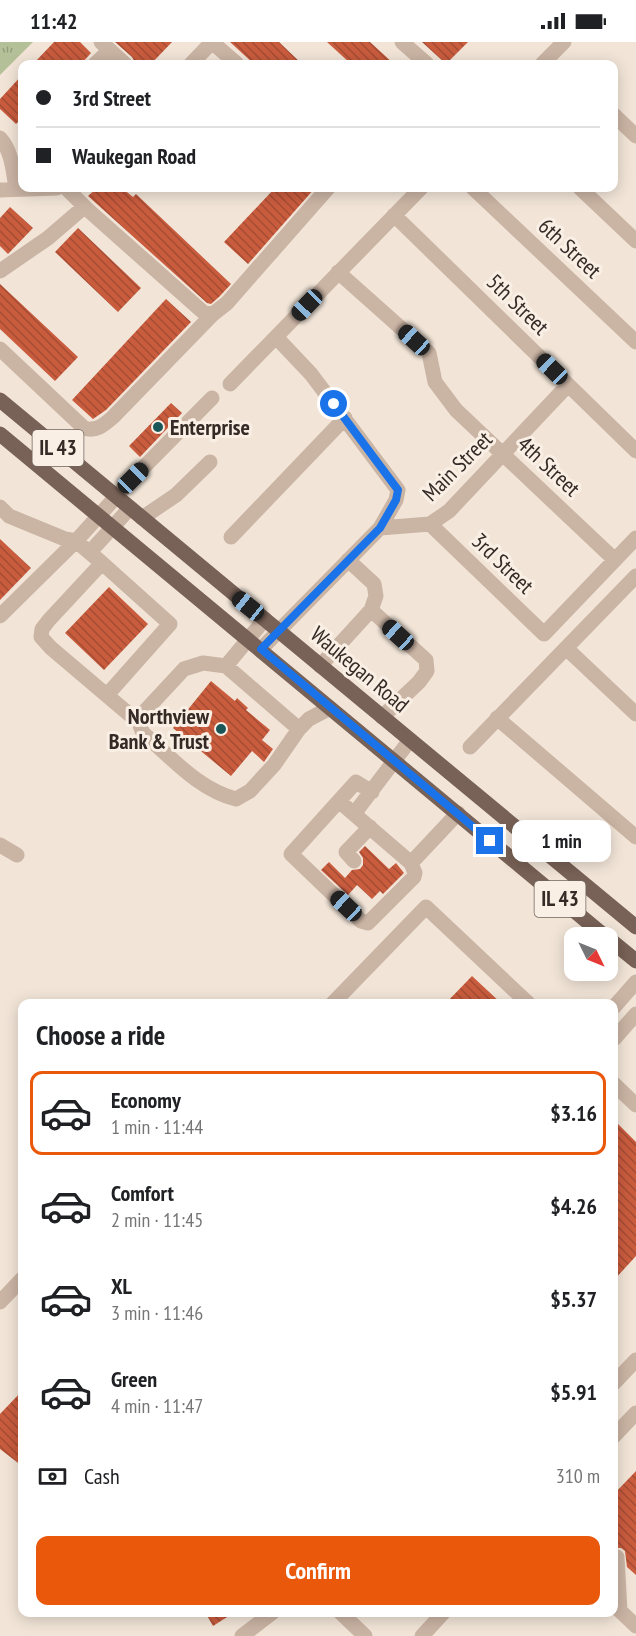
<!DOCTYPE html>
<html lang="en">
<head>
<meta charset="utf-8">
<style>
  body { margin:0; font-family:"PT Sans Narrow",sans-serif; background:#f6f6f6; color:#202124; height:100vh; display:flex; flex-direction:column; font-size:22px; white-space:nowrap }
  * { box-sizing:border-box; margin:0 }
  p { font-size:20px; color:#757577 }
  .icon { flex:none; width:33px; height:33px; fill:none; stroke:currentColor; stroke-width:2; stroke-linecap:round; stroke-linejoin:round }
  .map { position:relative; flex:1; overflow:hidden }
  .panel { position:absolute; left:18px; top:957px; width:600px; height:618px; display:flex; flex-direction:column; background:#fff; border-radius:12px; box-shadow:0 3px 15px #0003 }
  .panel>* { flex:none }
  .hud { position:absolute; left:18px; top:18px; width:600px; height:132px; border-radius:12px; box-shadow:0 3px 15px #0003; display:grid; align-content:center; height:132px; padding:0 18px; background:#fff }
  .needle { width:39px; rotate:133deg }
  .tools { position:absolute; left:564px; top:885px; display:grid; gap:12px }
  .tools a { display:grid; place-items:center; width:54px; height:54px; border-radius:12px; background:#fff; box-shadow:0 3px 15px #0003; font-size:30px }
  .end { position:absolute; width:27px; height:27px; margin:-14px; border:8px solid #1a73e8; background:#fff; box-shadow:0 0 0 3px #fff }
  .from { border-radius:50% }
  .bubble { position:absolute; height:42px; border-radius:12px; background:#fff; box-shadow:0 3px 15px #0003; font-size:20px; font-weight:700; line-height:42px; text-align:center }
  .car { position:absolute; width:18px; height:36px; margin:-18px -9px; border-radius:8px; box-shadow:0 0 4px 2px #0007; background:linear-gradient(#222 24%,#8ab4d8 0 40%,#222 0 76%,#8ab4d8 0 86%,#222 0) }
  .hud b { display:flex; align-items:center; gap:21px; height:57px; font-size:22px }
  .hud b+b { border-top:2px solid #e0e0e0 }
  .hud i { width:15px; height:15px; background:#202124 }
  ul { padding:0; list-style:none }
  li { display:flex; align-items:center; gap:18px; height:84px; margin:0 12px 9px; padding:0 6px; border:3px solid transparent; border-radius:12px }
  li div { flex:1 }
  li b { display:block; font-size:22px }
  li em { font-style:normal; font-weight:700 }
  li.current { border-color:#ea580c }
  li>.icon { width:54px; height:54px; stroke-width:1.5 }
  h2 { padding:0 18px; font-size:27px; line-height:72px }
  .pay { display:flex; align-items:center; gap:15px; height:66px; padding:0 18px; font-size:22px }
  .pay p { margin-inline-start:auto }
  .button { display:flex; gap:12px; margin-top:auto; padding:12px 18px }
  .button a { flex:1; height:69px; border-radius:12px; background:#ea580c; color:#fff; font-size:24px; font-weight:700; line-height:69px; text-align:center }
  .status { display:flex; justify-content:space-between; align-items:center; height:42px; padding:0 30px; background:#fff; direction:ltr }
  .status svg { height:16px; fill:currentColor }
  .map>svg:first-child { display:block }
  .grass { fill:url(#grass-tufts) }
  .building { fill:url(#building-back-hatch) }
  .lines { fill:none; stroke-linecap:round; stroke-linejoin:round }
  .minor { stroke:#cab4a4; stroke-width:15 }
  .major { stroke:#786156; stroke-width:15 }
  .route { stroke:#1a73e8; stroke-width:8 }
  .poi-dot { fill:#1a5558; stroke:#faefe4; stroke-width:2 }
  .labels { text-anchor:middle; stroke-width:6; stroke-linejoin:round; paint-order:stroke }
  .shield { fill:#faefe4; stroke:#70655f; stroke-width:1.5 }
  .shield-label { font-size:21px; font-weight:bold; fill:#352a26 }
  .street-label { font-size:22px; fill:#352a26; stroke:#faefe4 }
  .poi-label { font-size:22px; font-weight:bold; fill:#352a26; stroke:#faefe4; text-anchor:start }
</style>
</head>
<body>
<div class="status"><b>11:42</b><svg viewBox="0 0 49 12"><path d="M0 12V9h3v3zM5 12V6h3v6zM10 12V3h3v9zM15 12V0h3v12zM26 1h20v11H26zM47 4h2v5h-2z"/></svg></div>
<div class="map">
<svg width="636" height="1594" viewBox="0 0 636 1594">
  <defs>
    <pattern id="grass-tufts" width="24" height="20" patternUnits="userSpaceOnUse" patternTransform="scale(1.5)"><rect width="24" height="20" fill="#b4c198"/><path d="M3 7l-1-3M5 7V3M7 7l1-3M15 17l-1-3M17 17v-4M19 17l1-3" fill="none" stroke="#939d7c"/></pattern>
    <pattern id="building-back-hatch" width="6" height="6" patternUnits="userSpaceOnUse" patternTransform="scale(1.5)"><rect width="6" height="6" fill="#ca5c3e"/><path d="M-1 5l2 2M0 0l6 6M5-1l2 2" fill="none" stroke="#a54c34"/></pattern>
  </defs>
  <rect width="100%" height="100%" fill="#f2e5d8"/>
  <path class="grass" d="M0,0H33L0,33Z"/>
  <path class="building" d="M54,0H80L91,11L81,22H33Z
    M115,0H172L151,22H136L132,15Z
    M230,0H279L302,22H254Z
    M327,0H370L394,22H351Z
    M422,0H468L446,22Z
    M22,33V76L16,82L0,67V57Z
    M97,146H122L133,155L136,152L231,242L220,254L211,262L207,261L88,154Z
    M275,146H315L248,222L224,200Z
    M10,165L33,186L8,212L0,204V176Z
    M78,186L141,246L118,270L55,210Z
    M0,242L78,315L55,339L0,287Z
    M166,257L191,280L106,368L93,377L72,358Z
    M171,361L182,371L140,415L129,404Z
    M0,497L31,526L0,558Z
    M109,545L148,582L104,628L65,591Z
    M211,639L235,659L237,656L248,666L246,668L270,688L262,698L273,707L266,717L264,720L252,709L231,734L173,686Z
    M365,804L389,827L396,821L404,831L383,852L380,849L372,857L357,843L348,853L321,828L329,820L345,836L352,828L360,827L363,823V816L359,810Z
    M472,934L502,962H445Z
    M614,1078L636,1100V1214L614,1238Z
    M22,1349V1424L0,1407V1372Z
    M636,1429V1533L627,1525L625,1509L621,1506H614V1452Z
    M205,1570H235L213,1584Z"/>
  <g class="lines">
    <path class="minor" d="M101,0L125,22
      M212,0L237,22
      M402,0L427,22
      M95,22L110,8
      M191,22L212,0
      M542,22L564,0
      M614,73L636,94
      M0,96C12,109 13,129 16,146
      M66,146L87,167L203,270L213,272L227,261L328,146
      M473,146L636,300
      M580,146L636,199
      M0,148L57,146
      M394,173L636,409
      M0,229L48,196L84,165
      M338,230L429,311L435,340L456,368L615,518
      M0,307L84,386C96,390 104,383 113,375L213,272
      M230,342L421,146
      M0,465L9,474L65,497L76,499L102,521
      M142,476L176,453L210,420
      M430,482L544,592L636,496
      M380,486L430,482L449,469L568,343
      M231,495L345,376
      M90,510L130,466
      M371,568L426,618L427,629L419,640L382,675
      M0,574L76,499L133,436L212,356
      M566,606L636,534
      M261,607L380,486L396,458L398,448L311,332L276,295
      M226,624L265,577
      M320,624L371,568L376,554L374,542L348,518
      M107,653L170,582L102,521L49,578L42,587L41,595L51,606L130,673L140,677
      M497,676L636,795
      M299,687L226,624L203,621L184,627L144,670C139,679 138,683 144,692C172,716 199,748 236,757L250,749L274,723L299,687L309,677L330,666
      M470,705L566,606L636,672
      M372,750L356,740L291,812L361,879L368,881L414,835L415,831L411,821
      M340,760L411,821L458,771
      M354,772L410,698
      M0,803L17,813
      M354,819L346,810L370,785
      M332,962L426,865L529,962
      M614,965L636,940
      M614,997L636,972
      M614,1042L636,1063
      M0,1260L22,1237
      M614,1341L636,1318
      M614,1394L636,1371
      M617,1515L620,1569
      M614,1563L636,1584
      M340,1570L365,1594
      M242,1594L273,1570
      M422,1594L444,1570"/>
    <path class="major" d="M0,358L636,885
      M0,392L607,896
      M608,896L636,919"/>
  </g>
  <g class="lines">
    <path class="route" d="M334,362L398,448L396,458L380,486L261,607L490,799"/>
  </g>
  <g class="poi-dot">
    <circle cx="158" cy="385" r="6"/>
    <circle cx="221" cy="687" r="6"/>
  </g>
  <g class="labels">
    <g class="shield">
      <rect x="32.5" y="388" width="51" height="36" rx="4.5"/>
      <rect x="534.5" y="839" width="51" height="36" rx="4.5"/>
    </g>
    <g class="shield-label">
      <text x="58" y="413">IL 43</text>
      <text x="560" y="864">IL 43</text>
    </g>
    <g class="street-label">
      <text transform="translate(570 206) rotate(43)" y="8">6th Street</text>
      <text transform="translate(518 262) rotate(44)" y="8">5th Street</text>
      <text transform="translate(457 424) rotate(-45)" y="8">Main Street</text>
      <text transform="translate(549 424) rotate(43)" y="8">4th Street</text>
      <text transform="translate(503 521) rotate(44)" y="8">3rd Street</text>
      <text transform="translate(360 627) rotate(40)" y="8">Waukegan Road</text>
    </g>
    <g class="poi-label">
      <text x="170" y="393">Enterprise</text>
      <text x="209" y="682" text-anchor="end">Northview<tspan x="209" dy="25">Bank &amp; Trust</tspan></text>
    </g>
  </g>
</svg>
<div class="tools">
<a><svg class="needle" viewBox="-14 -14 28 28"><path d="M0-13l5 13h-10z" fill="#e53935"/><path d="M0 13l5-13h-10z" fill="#757577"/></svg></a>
</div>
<i class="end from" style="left:334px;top:362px"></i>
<i class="end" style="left:490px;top:799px"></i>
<div class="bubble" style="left:512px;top:778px;width:99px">1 min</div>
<i class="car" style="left:307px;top:263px;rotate:224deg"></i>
<i class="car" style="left:414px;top:298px;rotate:312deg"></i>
<i class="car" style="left:552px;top:327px;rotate:314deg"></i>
<i class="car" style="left:133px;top:436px;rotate:45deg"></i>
<i class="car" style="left:248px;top:564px;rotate:309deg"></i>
<i class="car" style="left:398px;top:593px;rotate:312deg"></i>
<i class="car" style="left:346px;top:864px;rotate:313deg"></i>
<div class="hud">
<b><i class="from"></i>3rd Street</b>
<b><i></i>Waukegan Road</b>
</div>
<section class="panel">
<h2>Choose a ride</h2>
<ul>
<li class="current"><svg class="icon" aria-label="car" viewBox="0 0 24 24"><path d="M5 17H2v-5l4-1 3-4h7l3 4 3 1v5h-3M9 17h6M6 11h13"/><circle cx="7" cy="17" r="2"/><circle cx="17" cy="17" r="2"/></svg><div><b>Economy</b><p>1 min · 11:44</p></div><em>$3.16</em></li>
<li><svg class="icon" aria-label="car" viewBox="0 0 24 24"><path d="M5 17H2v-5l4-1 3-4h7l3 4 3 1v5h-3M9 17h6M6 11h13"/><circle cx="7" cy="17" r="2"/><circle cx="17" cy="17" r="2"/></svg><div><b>Comfort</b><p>2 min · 11:45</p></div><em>$4.26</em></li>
<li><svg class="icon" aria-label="car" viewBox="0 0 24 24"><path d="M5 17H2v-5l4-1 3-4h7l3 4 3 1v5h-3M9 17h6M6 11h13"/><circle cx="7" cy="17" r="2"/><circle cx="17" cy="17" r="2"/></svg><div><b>XL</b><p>3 min · 11:46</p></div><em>$5.37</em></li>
<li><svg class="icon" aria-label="car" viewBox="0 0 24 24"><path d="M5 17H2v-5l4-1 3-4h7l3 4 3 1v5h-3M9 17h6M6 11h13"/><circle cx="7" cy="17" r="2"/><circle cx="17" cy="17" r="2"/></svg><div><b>Green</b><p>4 min · 11:47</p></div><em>$5.91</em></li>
</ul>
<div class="pay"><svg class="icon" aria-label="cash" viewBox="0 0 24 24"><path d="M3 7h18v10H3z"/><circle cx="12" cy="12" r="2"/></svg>Cash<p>310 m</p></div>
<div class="button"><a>Confirm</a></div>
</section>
</div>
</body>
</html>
